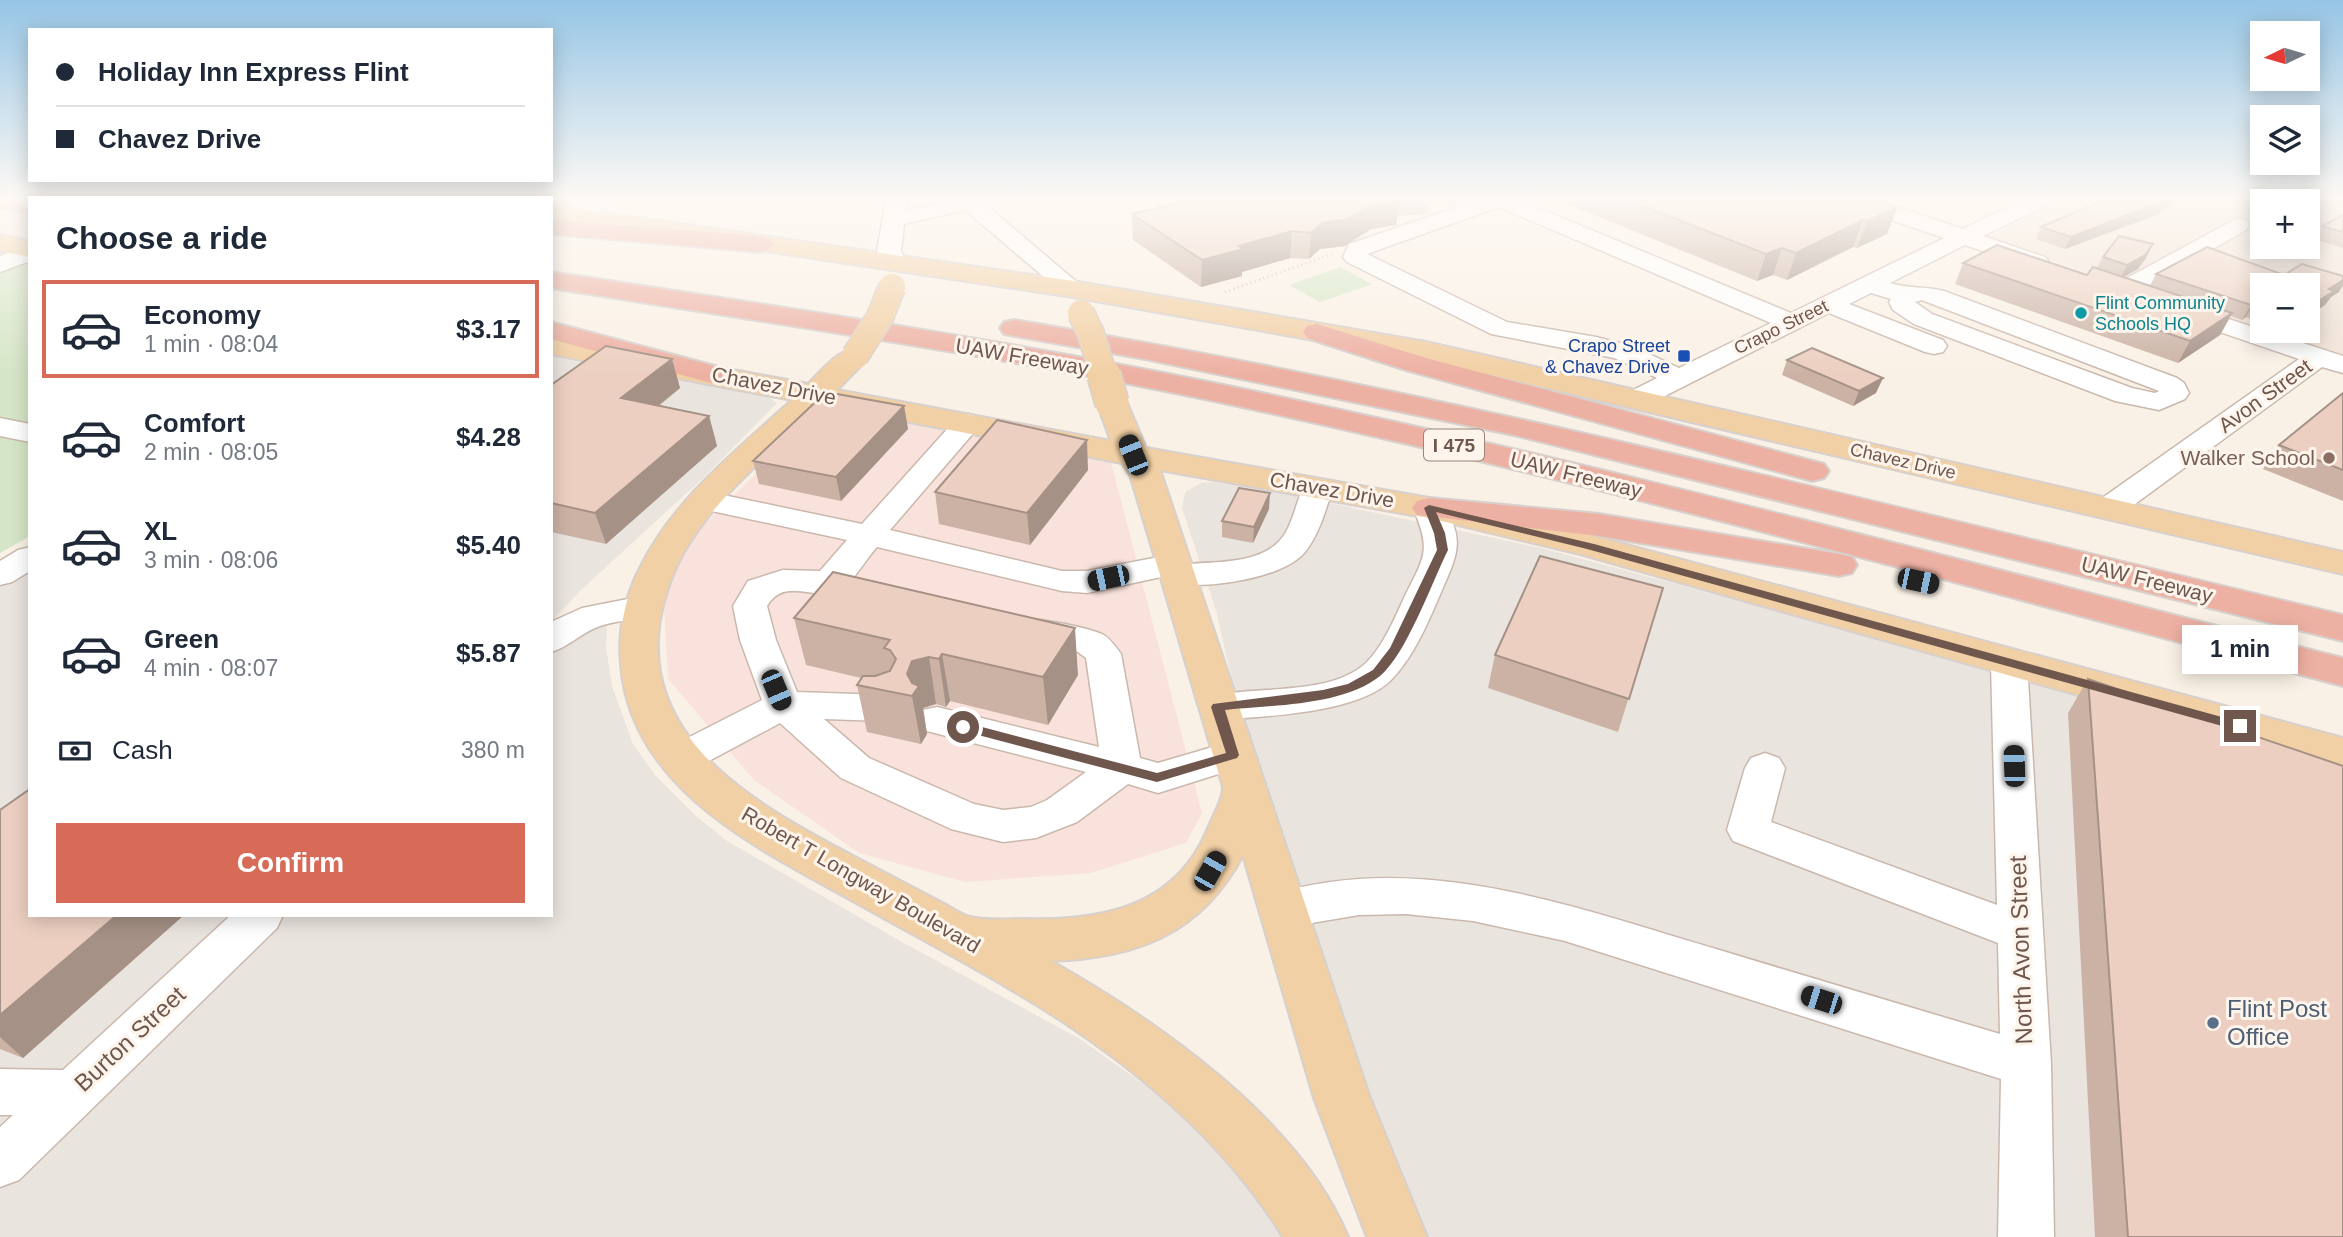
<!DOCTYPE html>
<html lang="en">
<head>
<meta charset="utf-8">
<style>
  body { margin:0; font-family:Helvetica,sans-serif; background:#f2f2f3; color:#1f2937; height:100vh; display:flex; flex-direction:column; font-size:26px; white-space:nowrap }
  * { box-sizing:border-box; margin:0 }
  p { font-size:23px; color:#747a83 }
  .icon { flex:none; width:38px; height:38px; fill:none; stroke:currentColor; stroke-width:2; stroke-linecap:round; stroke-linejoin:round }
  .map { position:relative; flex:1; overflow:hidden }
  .side { position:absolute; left:28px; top:196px; width:525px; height:721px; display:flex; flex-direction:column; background:#fff; border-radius:0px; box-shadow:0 4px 18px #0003 }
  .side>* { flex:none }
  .hud { position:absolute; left:28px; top:28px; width:525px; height:154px; border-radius:0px; box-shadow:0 4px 18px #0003; display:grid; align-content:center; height:154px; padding:0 28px; background:#fff }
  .needle { width:46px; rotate:265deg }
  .fabs { position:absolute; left:2250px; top:21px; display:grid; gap:14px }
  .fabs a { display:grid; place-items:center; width:70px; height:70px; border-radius:0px; background:#fff; box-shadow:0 4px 18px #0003; font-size:35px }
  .end { position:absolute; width:32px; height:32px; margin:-16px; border:9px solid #70574d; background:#fff; box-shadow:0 0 0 4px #fff }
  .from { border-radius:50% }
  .bubble { position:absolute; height:49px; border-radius:0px; background:#fff; box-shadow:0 4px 18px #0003; font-size:23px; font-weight:800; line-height:49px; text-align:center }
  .car { position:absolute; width:21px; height:42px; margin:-21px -10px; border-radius:9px; box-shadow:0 0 5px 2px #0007; background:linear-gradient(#222 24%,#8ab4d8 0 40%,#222 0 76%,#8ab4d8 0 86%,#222 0) }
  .hud b { display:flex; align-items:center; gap:24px; height:66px; font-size:26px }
  .hud b+b { border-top:2px solid #e0e1e3 }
  .hud i { width:18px; height:18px; background:#1f2937 }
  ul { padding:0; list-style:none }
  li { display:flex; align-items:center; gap:21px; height:98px; margin:0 14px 10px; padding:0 14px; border:4px solid transparent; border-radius:0px }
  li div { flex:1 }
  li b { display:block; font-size:26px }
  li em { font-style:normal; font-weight:800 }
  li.selected { border-color:#d76b58 }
  li>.icon { width:63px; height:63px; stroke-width:1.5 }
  h2 { padding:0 28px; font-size:32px; line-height:84px }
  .pay { display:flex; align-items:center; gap:18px; height:77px; padding:0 28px; font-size:26px }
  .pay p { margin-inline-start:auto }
  .cta { display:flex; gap:14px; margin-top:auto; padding:14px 28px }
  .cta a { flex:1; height:80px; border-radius:0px; background:#d76b58; color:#fff; font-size:28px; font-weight:800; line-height:80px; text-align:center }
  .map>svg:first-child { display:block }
  .residential { fill:#f1e2d5; fill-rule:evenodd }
  .commercial { fill:#f9e2db }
  .industrial { fill:#eae4df }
  .green { fill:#d5e6c6 }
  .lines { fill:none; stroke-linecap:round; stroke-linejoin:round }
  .minor-casing { stroke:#cab8ad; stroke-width:3 }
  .major-casing { stroke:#d7d0cd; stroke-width:4 }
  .highway-casing { stroke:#d7d0cd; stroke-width:4 }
  .path { stroke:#d1b2a4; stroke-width:2.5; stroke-dasharray:1 3.5; stroke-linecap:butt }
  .minor { fill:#fff; fill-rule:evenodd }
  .major { fill:#f2d0a5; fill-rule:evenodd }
  .highway { fill:#edb1a3; fill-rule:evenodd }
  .major-bridge-far1-casing { stroke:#d7d0cd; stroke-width:29; stroke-linecap:butt }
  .major-bridge-casing { stroke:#d7d0cd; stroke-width:36; stroke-linecap:butt }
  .major-bridge-far1 { stroke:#f2d0a5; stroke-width:26 }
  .major-bridge { stroke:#f2d0a5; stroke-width:33 }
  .wall { fill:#cbb2a5 }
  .shaded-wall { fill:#a59186 }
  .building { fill:#eccfc0; stroke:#a59186; stroke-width:2 }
  .route { fill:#70574d }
  .culture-dot { fill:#0f9aa8; stroke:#fdf5ec; stroke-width:2.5 }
  .transit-dot { fill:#1a4fb4; stroke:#fdf5ec; stroke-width:2.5 }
  .education-dot { fill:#8d6e63; stroke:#fdf5ec; stroke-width:2.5 }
  .service-dot { fill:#5c6f8a; stroke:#fdf5ec; stroke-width:2.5 }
  .labels { text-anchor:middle; stroke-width:6; stroke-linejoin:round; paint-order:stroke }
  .far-culture-label { font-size:18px; fill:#0d838f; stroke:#fdf5ec; text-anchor:start }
  .far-street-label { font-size:18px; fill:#70574d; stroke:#fdf5ec }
  .far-transit-label { font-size:18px; fill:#164399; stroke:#fdf5ec; text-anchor:end }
  .shield { fill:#fdf5ec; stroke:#9a867d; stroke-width:2 }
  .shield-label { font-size:19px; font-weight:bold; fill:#70574d }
  .street-label { font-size:21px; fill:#70574d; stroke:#fdf5ec }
  .education-label { font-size:21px; fill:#785e54; stroke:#fdf5ec; text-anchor:end }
  .near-street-label { font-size:24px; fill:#70574d; stroke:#fdf5ec }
  .near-service-label { font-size:24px; fill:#4e5e75; stroke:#fdf5ec; text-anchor:start }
</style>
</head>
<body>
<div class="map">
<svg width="2343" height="1237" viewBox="0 0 2343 1237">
  <rect width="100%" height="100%" fill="#faf1e6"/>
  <path class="residential" d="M2062,200H2343V360L1992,240L1990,237L1993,234ZM2263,201H2308V247H2263ZM2263,285H2308V331H2263Z"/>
  <path class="commercial" d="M822,408L1111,462L1202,813L1186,843L1091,873L965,882L859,853L754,780L668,679L663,589L701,528Z"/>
  <path class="industrial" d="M551,355L769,397L777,403L704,477L581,590L551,622Z
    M1211,482L1273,491L1541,548L1863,634L2343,770V1237H1422L1400,1190L1247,747L1216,610L1182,508L1185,492L1201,483Z
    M30,566V915H551V653L571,634L602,625L607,627V633L606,647L612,686L633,744L655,775L696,816L727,841L904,943L1080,1039L1159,1095L1198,1129L1242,1174L1286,1237H0V584Z"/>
  <path class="green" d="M0,256L30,262V536L0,553Z
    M1340,267L1372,284L1320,302L1289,285Z"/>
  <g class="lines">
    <g class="minor-casing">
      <path id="minor" d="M586,200H609L591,221H575L572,216Z
        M886,200H908L906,211L952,200H980L1085,289L1082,294L1073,296L1064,294L965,210L904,224L901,251L906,263L902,268H886L877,251Z
        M1158,200H1194L1192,205C1181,207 1171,207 1160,205Z
        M1478,200H1519L1791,313L1944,238L1847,205L1845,200H1877L1963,229L2021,200H2049L2047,205L1983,236L2045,257L2049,262L2045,267H2029L1965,245L1890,283C1909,289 1925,286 1944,291L2177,378L2184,383L2189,393L2185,399L2159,410L2115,401L1914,324L1893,310L1889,302L1891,299L1871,293L1849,304L1943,340L1947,346L1943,352L1934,354L1925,352L1829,313L1647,405L1637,407L1627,405L1623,399L1627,393L1657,378L1614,358L1491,334L1347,262L1343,257L1349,244ZM1499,207L1771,323L1679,368L1632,346L1596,337L1507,322L1367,254ZM1922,300L1927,302L2159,391L2155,393L2132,388L1932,314L1915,302Z
        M2238,218L2246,220L2249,225L2246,230L2130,296L2121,298L2112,296L2109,291L2112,286Z
        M30,245V261L0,272V256Z
        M2179,303L2343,356V373L2322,367L2120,515L2109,517L2098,515L2093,508L2098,501L2299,359L2170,315L2167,310L2170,305Z
        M968,414L978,417L982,423L890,530L1062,571H1087L1174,554L1186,557L1190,564C1221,561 1268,564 1286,532C1295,516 1297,497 1307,481L1318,479L1329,481L1333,488C1325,511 1320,533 1305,552C1282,580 1198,591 1165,582L1161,577L1087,593L1062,591L877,547C866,559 855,579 842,589C819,605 786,574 767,606L776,640L797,692L884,695L897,699L903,708L897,717L884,721L824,719L869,758L974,804L1003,810L1031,807L1047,800L1086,772L923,730L918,720L923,710L937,707L1099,747L1086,658L1078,652L1016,636L1010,628L1016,620C1032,616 1086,627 1102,634C1110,638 1116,647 1121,654L1140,758L1158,763L1233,741L1247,745L1253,755L1247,765L1158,793L1128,784L1077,822L1036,838L1003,842L951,829L841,778L780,723L694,769L680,773L666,769L660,759L666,749L762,700L740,640L733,606L748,581L783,570L820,571L847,540L693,507L688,500L693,493L704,491L862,524L958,417Z
        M0,418L30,424V442L0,436Z
        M1429,499L1440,501C1466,538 1458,553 1442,590C1429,620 1415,655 1392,679C1359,714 1264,716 1218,720L1205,716L1199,707L1205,698C1253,684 1327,698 1366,663C1383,646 1394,620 1404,598C1424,557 1432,552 1413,508L1418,501Z
        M30,547V571L12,582L0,585V561L18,550Z
        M643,596L655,599L660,607L655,615C635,620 614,620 595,628C579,635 568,647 551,652V622L582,608Z
        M2009,651L2022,654L2027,663L2051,1064L2054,1237H1998L2001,1079L1565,941L1473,921L1406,914L1359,915L1282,928L1266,923L1260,910L1266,897C1415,847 1574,907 1716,949C1811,978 1906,1006 2000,1034L1998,943L1733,841L1727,830L1745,768L1751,758L1765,753L1779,758L1785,768L1771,822L1997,905L1991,663L1996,654Z
        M231,915H283L277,928L19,1180L0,1187V1127L13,1115H0V1069L63,1070Z"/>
    </g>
    <g class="major-casing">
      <path id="major" d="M551,205L1073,281L1426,342L2343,552V574L1426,360L1073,297L551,219Z
        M0,235L30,241V257L0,251Z
        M551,336L808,384C824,369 841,344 865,350L870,356L837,390L1111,441L1097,403L1101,396L1112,394L1123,396L1127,403L1146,448L1429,498L1590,535L2343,738V770L1580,554L1429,518L1160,470L1370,1098L1427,1237H1367L1314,1098L1243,855C1201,934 1137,958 1051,961C1157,1021 1300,1120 1348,1237H1283C1230,1150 1149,1079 1065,1023C999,980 930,944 862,906C764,851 630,791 621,664C618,631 625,597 640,568C674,499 736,451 792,400L551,354ZM821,405L1122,463L1130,475C1153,550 1175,626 1197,701C1204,723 1210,745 1217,768C1218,773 1222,781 1223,788C1223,799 1213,816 1209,826C1177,907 1103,921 1026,919C1009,919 987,921 970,917C962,915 953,909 946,905C921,892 897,879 872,866C755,805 607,730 675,570C703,506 771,453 821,405Z"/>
    </g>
    <g class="highway-casing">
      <path id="highway" d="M0,200H30V214L0,207Z
        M551,220L761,236L770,239L774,244L770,249L761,252L551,234Z
        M551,272C779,307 1007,340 1233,387C1606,464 1974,565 2343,658V686C1974,588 1607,485 1233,405C1008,357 779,324 551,288Z
        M1014,320C1462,394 1902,510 2343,615V641L1514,435L1145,359L1004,334L1000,328L1004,322Z
        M551,322L722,368L726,374L722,380L711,383L551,339Z
        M1317,324L1426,358L1824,464L1829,471L1824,478L1812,481L1406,370L1307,338L1303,332L1307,326Z
        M1429,498L1599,514L1839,554L1852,557L1857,565L1852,573L1839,576L1599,536L1417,515L1412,508L1417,501Z"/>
    </g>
    <path class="path" d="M1225,292L1332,254"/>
    <use href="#minor" class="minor"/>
    <use href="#major" class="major"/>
    <use href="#highway" class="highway"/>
    <g class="major-bridge-far1-casing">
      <path id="major-bridge-far1" d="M1081,313L1091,334L1104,377
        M855,356L880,317L892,287"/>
    </g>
    <g class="major-bridge-casing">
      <path id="major-bridge" d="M1104,375L1112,403"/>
    </g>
    <use href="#major-bridge-far1" class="major-bridge-far1"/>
    <use href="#major-bridge" class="major-bridge"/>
  </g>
  <path class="wall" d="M1179,200H1460L1457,205L1430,203L1428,214L1398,216L1396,225L1371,229L1345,246L1320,249L1309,259L1290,258L1242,272V276L1201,287L1133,240L1132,214L1179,203Z
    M1557,200H1880L1897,208L1887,234L1857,248L1853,247L1787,280L1773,275L1757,281Z
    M2156,215L2065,249L2036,239L2041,227Z
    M2343,215V248L2314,239L2322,226Z
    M2103,257L2146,258L2138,269L2124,277L2150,286L2156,274L2343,276V285L2339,292L2331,297L2325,305L2308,316V285H2263V323L2246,317L2242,320L2231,316L2220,335L2178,363L1955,284L1963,263L2087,275L2097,268Z
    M672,359L680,388L659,406L709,416L717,446L606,544L551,532V385Z
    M1787,360L1876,393L1853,406L1782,375Z
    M2343,393V501L2263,469L2279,445Z
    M904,406L908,429L841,501L759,484L753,461Z
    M1088,470L1030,545L939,524L935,492Z
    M1269,509L1253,543L1222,537V521Z
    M1663,588L1618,732L1488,688L1495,655Z
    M794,618L1078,675L1048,725L950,701L946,707L936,704L923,708L927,734L921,744L867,732L857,685L861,678L806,665Z
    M2088,679L2343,1237H2095L2068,713Z
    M0,810L30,915H184L23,1058L0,1049Z"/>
  <path class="shaded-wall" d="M1389,200H1400L1396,225L1371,229L1345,246L1320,249L1309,259L1311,233L1322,223L1374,203Z
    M2166,200H2180L2156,215L2065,249L2071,237Z
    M1897,208L1887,234L1857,248L1867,221Z
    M1863,220L1853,247L1787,280L1796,253Z
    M1292,231L1290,258L1242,272V276L1201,287L1202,260L1239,246Z
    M2153,244L2146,258L2138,269L2120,279L2127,265Z
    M1782,248L1773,275L1757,281L1766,254Z
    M2343,280V285L2339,292L2331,297L2325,305L2308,316V311L2311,306L2329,289Z
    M2254,303L2246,317L2242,320L2251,305Z
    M2232,313L2220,335L2178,363L2190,341Z
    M672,359L680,388L630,428L621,398Z
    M1883,378L1876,393L1853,406L1859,391Z
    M904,406L908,429L841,501L836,477Z
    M709,416L717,446L606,544L595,513Z
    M1087,440L1088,470L1030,545L1027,513Z
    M1270,493L1269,509L1253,543L1254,527Z
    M1075,628L1078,675L1048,725L1043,677Z
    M942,654L950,701L946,707L939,659Z
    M929,657L936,704L923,708L927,734L921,744L912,696L907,674L912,661Z
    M117,915H184L23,1058L0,1037V1015Z"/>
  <path class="building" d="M1179,200H1389L1374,203L1348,219L1322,223L1311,233L1292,231L1239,246L1243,249L1202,260L1132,214L1182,202Z
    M1627,200H1880L1897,208L1867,221L1863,220L1796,253L1782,248L1766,254Z
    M2104,200H2166L2071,237L2041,227Z
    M2343,215V232L2322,226Z
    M2119,236L2153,244L2145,255L2127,265L2103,257Z
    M1997,245L2087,275L2093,267L2232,313L2190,341L1963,263Z
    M2207,247L2284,275L2302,264L2343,276V280L2329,289L2334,291L2311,306L2308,304V285H2263V306L2254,303L2251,305L2156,274Z
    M606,346L672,359L621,398L709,416L595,513L551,503V385Z
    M1812,348L1883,378L1859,391L1787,360Z
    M826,392L904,406L836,477L753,461Z
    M2343,393V470L2279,445Z
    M997,420L1087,440L1027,513L935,492Z
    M1239,488L1270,493L1254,527L1222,521Z
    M1540,556L1663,588L1629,699L1495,655Z
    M833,572L1075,628L1043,677L942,654L939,659L929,657L912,661L907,674L912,683L919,686L912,696L857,685L863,676H875L890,671L896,659L890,650L884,648L890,640L794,618Z
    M2088,679L2343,766V1237H2128Z
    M30,789V915H117L0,1015V810Z"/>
  <linearGradient id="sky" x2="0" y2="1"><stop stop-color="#96c5e5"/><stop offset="0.53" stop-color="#fdf9f4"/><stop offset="1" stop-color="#fdf9f4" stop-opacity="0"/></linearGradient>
  <rect width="2343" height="374" fill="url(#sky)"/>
  <path class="route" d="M1429,505L1594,544L2240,722L2246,726L2240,731L1587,549L1436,512L1445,533L1448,550C1432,582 1406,655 1380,676C1343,706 1271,705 1225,710L1239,755L1237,758L1157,782L963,731L957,727L963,722L1157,773L1226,753L1211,707L1213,704L1323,690L1348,684L1373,670L1390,648L1437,550L1434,533L1424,508Z"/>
  <circle class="culture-dot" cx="2081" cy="313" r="7"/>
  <rect class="transit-dot" x="1677" y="349" width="14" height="14" rx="3.5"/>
  <circle class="education-dot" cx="2329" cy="458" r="7"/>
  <circle class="service-dot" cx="2213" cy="1023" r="7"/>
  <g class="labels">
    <g class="far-culture-label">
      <text x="2095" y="309">Flint Community<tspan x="2095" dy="21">Schools HQ</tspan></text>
    </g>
    <g class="far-street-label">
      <text transform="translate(1781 327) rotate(-26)" y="6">Crapo Street</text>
      <text transform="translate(1903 461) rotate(13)" y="6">Chavez Drive</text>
    </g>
    <g class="far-transit-label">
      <text x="1670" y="352">Crapo Street<tspan x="1670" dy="21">&amp; Chavez Drive</tspan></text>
    </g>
    <rect class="shield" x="1424" y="429.5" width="60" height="31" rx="5"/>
    <g class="shield-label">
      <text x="1454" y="452">I 475</text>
    </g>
    <g class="street-label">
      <text transform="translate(1022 357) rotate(10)" y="7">UAW Freeway</text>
      <text transform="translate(774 386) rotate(11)" y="7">Chavez Drive</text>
      <text transform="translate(2265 396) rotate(-36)" y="7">Avon Street</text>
      <text transform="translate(1576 475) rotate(14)" y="7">UAW Freeway</text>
      <text transform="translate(1332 490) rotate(10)" y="7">Chavez Drive</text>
      <text transform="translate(2147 580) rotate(14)" y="7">UAW Freeway</text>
      <text transform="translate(861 880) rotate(30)" y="7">Robert T Longway Boulevard</text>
    </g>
    <g class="education-label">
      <text x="2315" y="465">Walker School</text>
    </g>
    <g class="near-street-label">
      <text transform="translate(2021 950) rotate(-92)" y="8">North Avon Street</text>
      <text transform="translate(130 1039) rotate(-43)" y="8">Burton Street</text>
    </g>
    <g class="near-service-label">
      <text x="2227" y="1017">Flint Post<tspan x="2227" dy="28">Office</tspan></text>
    </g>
  </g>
</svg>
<div class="fabs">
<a><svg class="needle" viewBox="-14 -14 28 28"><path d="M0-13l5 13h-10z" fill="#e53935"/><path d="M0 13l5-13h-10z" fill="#747a83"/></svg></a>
<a><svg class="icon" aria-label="layers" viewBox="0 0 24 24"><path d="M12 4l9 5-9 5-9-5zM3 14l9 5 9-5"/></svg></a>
<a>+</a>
<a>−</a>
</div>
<i class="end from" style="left:963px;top:727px"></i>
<i class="end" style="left:2240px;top:726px"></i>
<div class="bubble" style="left:2182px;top:625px;width:116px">1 min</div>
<i class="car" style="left:1133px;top:455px;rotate:338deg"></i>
<i class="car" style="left:1108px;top:578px;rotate:258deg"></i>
<i class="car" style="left:1918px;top:581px;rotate:102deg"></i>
<i class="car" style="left:776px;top:690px;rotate:157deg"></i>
<i class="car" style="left:2014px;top:766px;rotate:358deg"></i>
<i class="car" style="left:1210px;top:871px;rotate:30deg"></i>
<i class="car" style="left:1821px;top:1000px;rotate:288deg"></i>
<div class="hud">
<b><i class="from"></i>Holiday Inn Express Flint</b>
<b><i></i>Chavez Drive</b>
</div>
<section class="side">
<h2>Choose a ride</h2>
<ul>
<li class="selected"><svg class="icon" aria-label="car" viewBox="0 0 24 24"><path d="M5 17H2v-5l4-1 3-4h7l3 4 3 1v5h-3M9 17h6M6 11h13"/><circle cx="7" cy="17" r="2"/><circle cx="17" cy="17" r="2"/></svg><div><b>Economy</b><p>1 min · 08:04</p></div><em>$3.17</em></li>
<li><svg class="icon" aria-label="car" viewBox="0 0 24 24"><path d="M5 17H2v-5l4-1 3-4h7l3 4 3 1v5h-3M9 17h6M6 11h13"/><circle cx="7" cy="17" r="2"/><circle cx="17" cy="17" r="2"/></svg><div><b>Comfort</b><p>2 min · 08:05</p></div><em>$4.28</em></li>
<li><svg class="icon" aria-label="car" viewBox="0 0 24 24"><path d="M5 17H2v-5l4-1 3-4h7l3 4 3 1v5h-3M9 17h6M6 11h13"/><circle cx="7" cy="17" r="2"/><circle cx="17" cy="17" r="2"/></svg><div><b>XL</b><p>3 min · 08:06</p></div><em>$5.40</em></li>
<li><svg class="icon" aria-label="car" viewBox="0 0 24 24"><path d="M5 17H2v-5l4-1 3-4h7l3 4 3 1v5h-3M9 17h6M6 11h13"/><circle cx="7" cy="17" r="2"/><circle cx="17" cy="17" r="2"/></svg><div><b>Green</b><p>4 min · 08:07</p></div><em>$5.87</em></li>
</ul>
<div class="pay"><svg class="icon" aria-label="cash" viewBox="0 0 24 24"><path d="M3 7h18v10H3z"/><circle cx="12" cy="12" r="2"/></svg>Cash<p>380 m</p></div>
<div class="cta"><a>Confirm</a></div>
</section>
</div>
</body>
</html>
